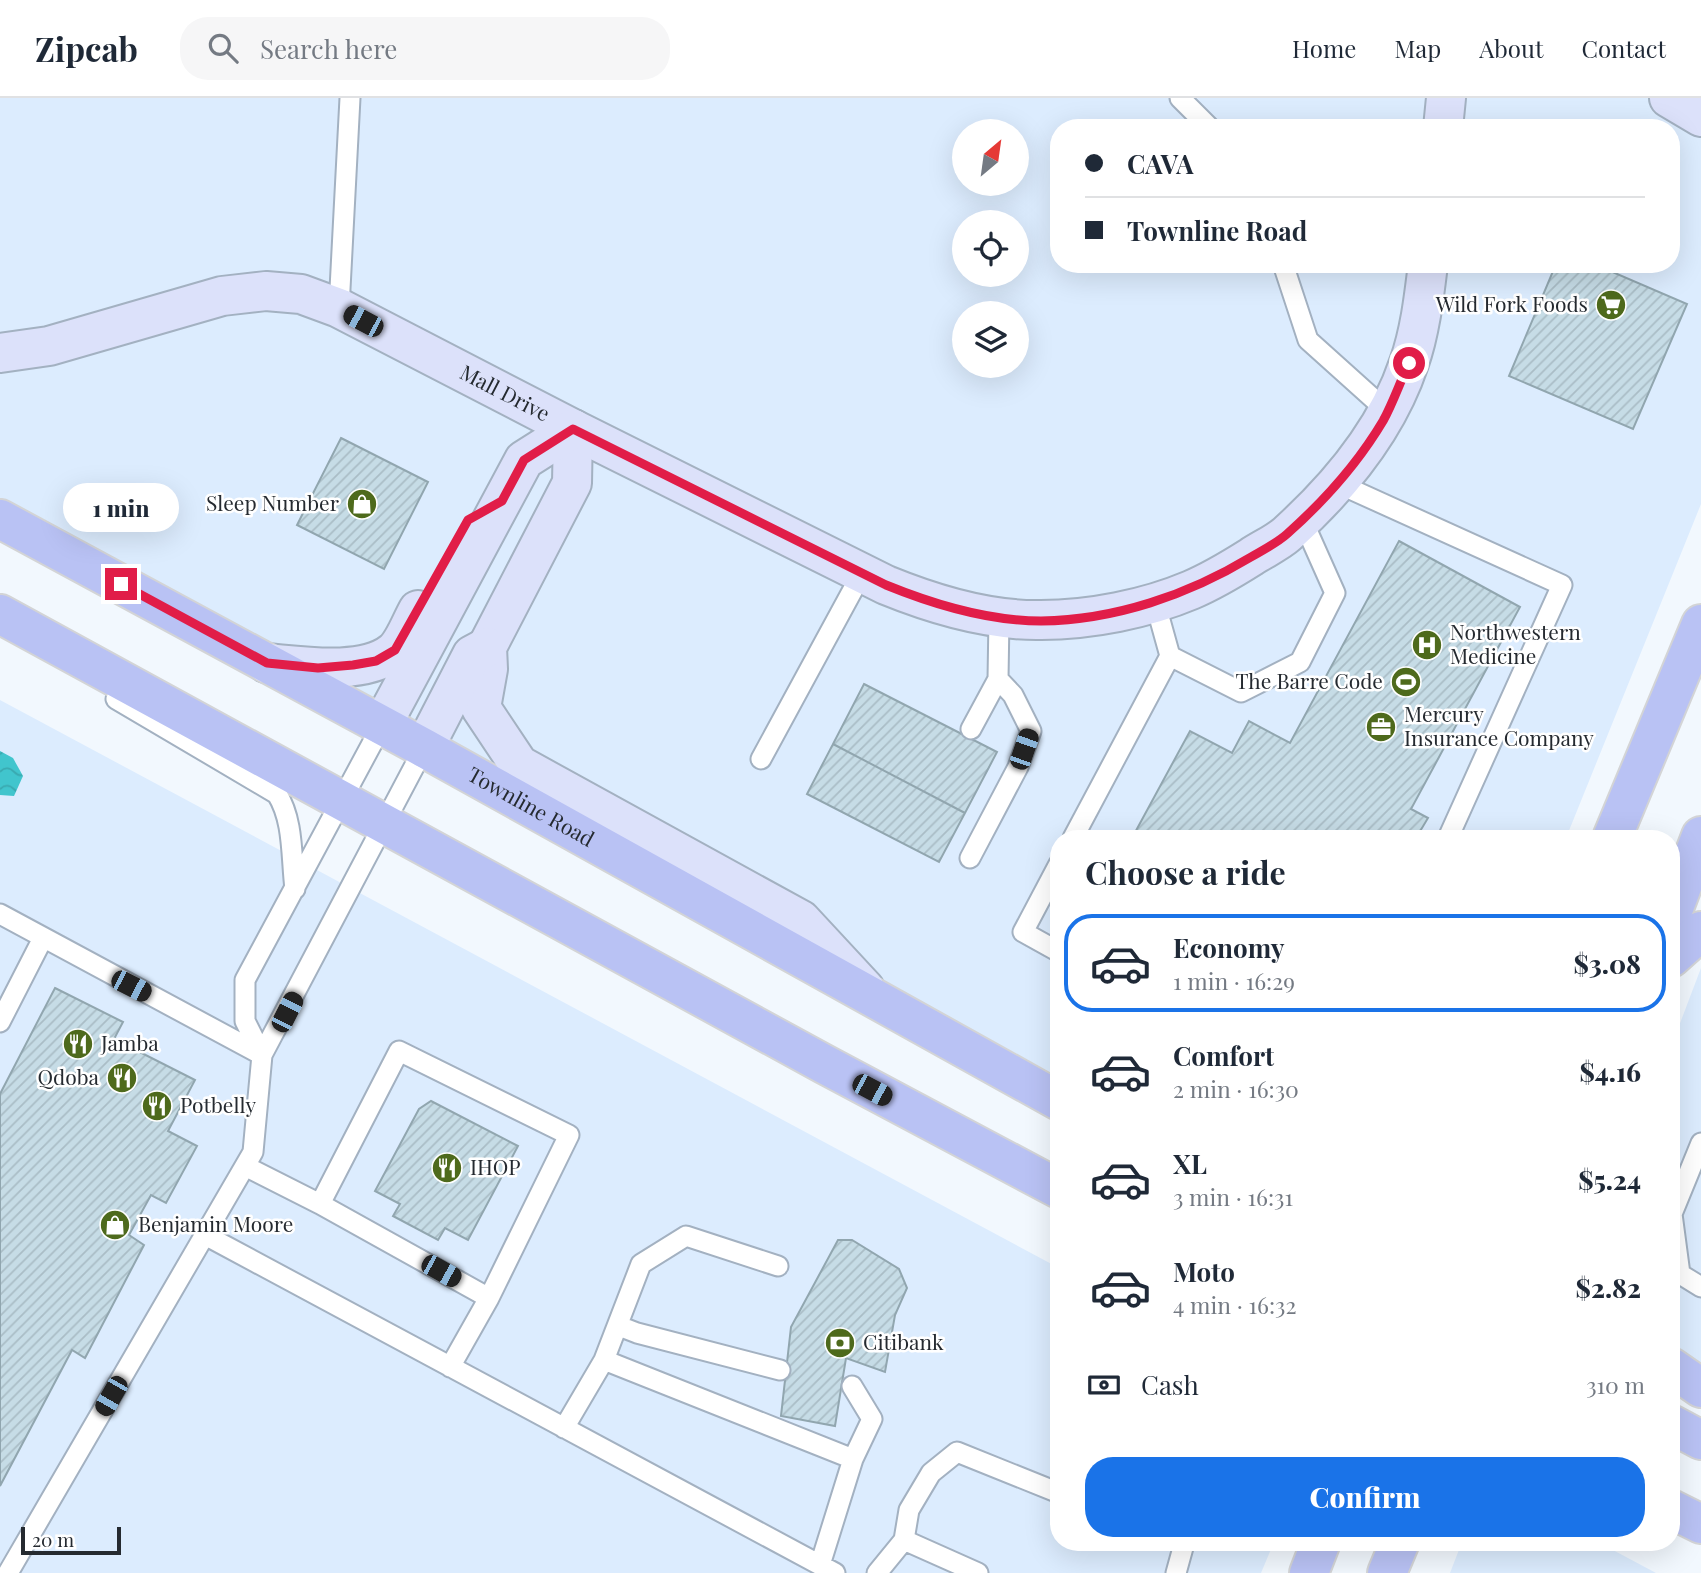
<!DOCTYPE html>
<html lang="en">
<head>
<meta charset="utf-8">
<style>
  body { margin:0; font-family:"Playfair Display",serif; background:#f6f6f7; color:#1f2937; height:100vh; display:flex; flex-direction:column; font-size:26px; white-space:nowrap }
  * { box-sizing:border-box; margin:0 }
  p { font-size:23px; color:#747a83 }
  .icon { flex:none; width:38px; height:38px; fill:none; stroke:currentColor; stroke-width:2; stroke-linecap:round; stroke-linejoin:round }
  .map { position:relative; flex:1; overflow:hidden }
  .details { position:absolute; left:1050px; top:732px; width:630px; height:721px; display:flex; flex-direction:column; background:#fff; border-radius:28px; box-shadow:0 7px 28px #0002 }
  .details>* { flex:none }
  .guide { position:absolute; left:1050px; top:21px; width:630px; height:154px; border-radius:28px; box-shadow:0 7px 28px #0002; display:grid; align-content:center; height:154px; padding:0 35px; background:#fff }
  .needle { width:46px; rotate:29deg }
  .fabs { position:absolute; left:952px; top:21px; display:grid; gap:14px }
  .fabs a { display:grid; place-items:center; width:77px; height:77px; border-radius:50%; background:#fff; box-shadow:0 7px 28px #0002; font-size:35px }
  .scale { position:absolute; left:21px; bottom:18px; width:100px; box-sizing:border-box; padding-left:7px; border:4px solid #252a30; border-top:0; font-size:19px; line-height:24px; white-space:nowrap; color:#252a30; -webkit-text-stroke:5px #fff; paint-order:stroke }
  .end { position:absolute; width:32px; height:32px; margin:-16px; border:9px solid #e11d48; background:#fff; box-shadow:0 0 0 4px #fff }
  .from { border-radius:50% }
  .bubble { position:absolute; height:49px; border-radius:24px; background:#fff; box-shadow:0 7px 28px #0002; font-size:23px; font-weight:800; line-height:49px; text-align:center }
  .car { position:absolute; width:21px; height:42px; margin:-21px -10px; border-radius:9px; box-shadow:0 0 5px 2px #0007; background:linear-gradient(#222 24%,#8ab4d8 0 40%,#222 0 76%,#8ab4d8 0 86%,#222 0) }
  .guide b { display:flex; align-items:center; gap:24px; height:66px; font-size:26px }
  .guide b+b { border-top:2px solid #e0e1e3 }
  .guide i { width:18px; height:18px; background:#1f2937 }
  ul { padding:0; list-style:none }
  li { display:flex; align-items:center; gap:21px; height:98px; margin:0 14px 10px; padding:0 21px; border:4px solid transparent; border-radius:28px }
  li div { flex:1 }
  li b { display:block; font-size:26px }
  li em { font-style:normal; font-weight:800 }
  li.on { border-color:#1a73e8 }
  li>.icon { width:63px; height:63px; stroke-width:1.5 }
  h2 { padding:0 35px; font-size:32px; line-height:84px }
  .pay { display:flex; align-items:center; gap:18px; height:77px; padding:0 35px; font-size:26px }
  .pay p { margin-inline-start:auto }
  .primary-button { display:flex; gap:14px; margin-top:auto; padding:14px 35px }
  .primary-button a { flex:1; height:80px; border-radius:28px; background:#1a73e8; color:#fff; font-size:28px; font-weight:800; line-height:80px; text-align:center }
  header { display:flex; align-items:center; gap:42px; box-sizing:border-box; height:98px; padding:0 35px; background:#fff; border-bottom:2px solid #e0e1e3 }
  header strong { font-size:33px }
  nav { display:flex; gap:38px; margin-inline-start:auto; font-size:24px }
  .search { width:490px; height:63px; background:#f6f6f7; display:flex; align-items:center; gap:18px; box-sizing:border-box; padding:0 24px; border-radius:28px; color:#747a83; font-size:26px }
  .map>svg:first-child { display:block }
  .built { fill:#dcecfe; fill-rule:evenodd }
  .water { fill:url(#water-waves) }
  .building { fill:url(#building-hatch); stroke:#91a6af; stroke-width:2 }
  .lines { fill:none; stroke-linecap:round; stroke-linejoin:round }
  .lane-casing { stroke:#a3b1c1; stroke-width:23 }
  .secondary-casing { stroke:#a3b1c1; stroke-width:42 }
  .primary-casing { stroke:#d3d4d6; stroke-width:42 }
  .lane { stroke:#fff; stroke-width:19 }
  .secondary { stroke:#dce1fa; stroke-width:38 }
  .primary { stroke:#b9c2f4; stroke-width:38 }
  .route { stroke:#e11d48; stroke-width:9 }
  .labels { text-anchor:middle; stroke-width:5; stroke-linejoin:round; paint-order:stroke }
  .poi-label { font-size:21px; fill:#252a30; stroke:#fff; text-anchor:start }
  .street-label { font-size:21px; fill:#252a30; stroke:#fff }
</style>
</head>
<body>
<header>
<strong>Zipcab</strong>
<div class="search"><svg class="icon" aria-label="search" viewBox="0 0 24 24"><circle cx="10" cy="10" r="6"/><path d="M15 15l6 6"/></svg>Search here</div>
<nav><a>Home</a><a>Map</a><a>About</a><a>Contact</a></nav>
</header>
<div class="map">
<svg width="1701" height="1475" viewBox="0 0 1701 1475">
  <defs>
    <pattern id="water-waves" width="16" height="10" patternUnits="userSpaceOnUse" patternTransform="scale(1.75)"><rect width="16" height="10" fill="#41c5cd"/><path d="M0 5q4-4 8 0t8 0" fill="none" stroke="#39a9b0"/></pattern>
    <pattern id="building-hatch" width="6" height="6" patternUnits="userSpaceOnUse" patternTransform="scale(1.75)"><rect width="6" height="6" fill="#c6dce6"/><path d="M-1 1l2-2M0 6l6-6M5 7l2-2" fill="none" stroke="#aabdc6"/></pattern>
  </defs>
  <rect width="100%" height="100%" fill="#f2f8fe"/>
  <path class="built" d="M0,0H1701V406L1566,740H1059V979L0,401ZM1059,30H1671V166H1059ZM964,33H1017V86H964ZM964,124H1017V177H964ZM964,215H1017V268H964Z
    M0,602L1059,1170V1444H1274L1261,1475H0Z
    M1701,870V1268L1671,1253V949Z
    M1462,1444H1598L1656,1475H1450Z"/>
  <path class="water" d="M0,653L13,660L23,678L14,698L0,697Z"/>
  <path class="building" d="M1556,166H1594L1687,206L1633,331L1509,278Z
    M341,340L428,384L384,471L297,427Z
    M1399,443L1520,509L1411,711L1428,720L1416,740H1132L1190,633L1232,655L1249,623L1290,645Z
    M864,586L997,654L965,715L833,646Z
    M833,646L965,715L939,764L807,696Z
    M55,890L123,924L114,941L195,982L168,1033L197,1048L166,1105L151,1097L129,1137L144,1147L85,1260L72,1252L0,1388V996Z
    M431,1003L518,1048L468,1142L445,1130L438,1142L393,1118L400,1106L375,1093L419,1011Z
    M838,1142H852L899,1171L907,1190L895,1217L885,1274L846,1260L835,1328L781,1318L791,1229Z"/>
  <g class="lines">
    <g class="lane-casing">
      <path id="lane" d="M1180,0L1210,30
        M1283,166L1308,242L1387,313
        M339,210L350,0
        M1337,385L1562,487L1448,740
        M1170,558L1241,594L1300,564L1335,495L1302,421
        M116,601L277,696C294,723 291,759 295,791
        M382,627L245,882V923L262,957L424,650
        M971,631L998,581
        M761,661L862,475
        M1073,740L1170,558L1155,504
        M970,760L1018,669L1031,633L1013,597L998,581L999,520
        M1059,766L1023,834L1059,854
        M0,816L262,957L253,1054L8,1475
        M0,924L43,840
        M1701,1045L1672,1116L1680,1176L1701,1189
        M245,1068L320,1106L489,1200L569,1037L399,953L320,1106
        M205,1137L835,1475
        M619,1228L637,1235L780,1272
        M604,1262L641,1166L686,1138L778,1168
        M450,1269L489,1200
        M852,1288L872,1321L853,1361
        M564,1330L604,1262L853,1361L820,1467
        M904,1442L978,1475
        M877,1475L904,1442L909,1412L931,1375L957,1354L1059,1395
        M1176,1475L1184,1446L1179,1444"/>
    </g>
    <g class="secondary-casing">
      <g id="secondary">
        <path d="M1669,0L1701,19"/>
        <path d="M1443,30L1446,0"/>
        <path id="s1" d="M0,255L49,248L222,198L266,193L301,196L339,210L573,331L886,487C935,507 988,523 1041,522C1090,522 1146,511 1191,492C1212,483 1232,471 1251,459C1263,451 1277,445 1287,436C1338,390 1387,331 1409,265C1420,234 1424,199 1428,166"/>
        <path d="M573,331L572,385L487,549L488,571L481,610L519,667L801,822L865,891"/>
        <path d="M266,565C302,568 363,578 393,554C404,545 411,524 418,512"/>
        <path d="M382,627L524,362L573,331"/>
        <path d="M424,650L472,557L487,549"/>
      </g>
    </g>
    <g class="primary-casing">
      <g id="primary">
        <path id="s2" d="M0,421L424,650L1059,1003"/>
        <path d="M0,516L824,966L1059,1091"/>
        <path d="M1612,740L1701,526"/>
        <path d="M1671,818L1701,738"/>
        <path d="M1671,860L1701,833"/>
        <path d="M1671,1269L1701,1290"/>
        <path d="M1671,1326L1701,1342"/>
        <path d="M1671,1411L1701,1426"/>
        <path d="M1309,1475L1321,1444"/>
        <path d="M1387,1475L1400,1444"/>
      </g>
    </g>
    <use href="#lane" class="lane"/>
    <use href="#secondary" class="secondary"/>
    <use href="#primary" class="primary"/>
  </g>
  <g class="lines">
    <path class="route" d="M121,486L267,565L318,570L353,567L376,563L395,552L468,422L502,403L524,362L573,331L886,487C935,507 988,523 1041,523C1115,522 1188,497 1251,459C1263,452 1277,445 1287,436C1323,404 1358,365 1383,323C1393,305 1400,284 1409,265"/>
  </g>
  <defs>
    <g id="supermarket-disc" transform="scale(1.575)"><circle r="9.5" fill="#4e6a1c" stroke="#fff"/><path d="M-6-5.5h2.5l.6 2H6L4.5 2H-2.5L-4.4-4H-6ZM-1.5 3.2a1.3 1.3 0 1 0 .1 0ZM3 3.2a1.3 1.3 0 1 0 .1 0Z" fill="#fff"/></g>
    <g id="shop-disc" transform="scale(1.575)"><circle r="9.5" fill="#4e6a1c" stroke="#fff"/><path d="M-5-2.5h2.3a2.7 3.5 0 0 1 5.4 0H5L5.5 6h-11ZM-1.5-2.5h3a1.5 2.3 0 0 0-3 0Z" fill="#fff"/></g>
    <g id="hospital-disc" transform="scale(1.575)"><circle r="9.5" fill="#4e6a1c" stroke="#fff"/><path d="M-5-5h3v3.5h4V-5h3V5h-3V1.5h-4V5h-3Z" fill="#fff"/></g>
    <g id="stadium-disc" transform="scale(1.575)"><circle r="9.5" fill="#4e6a1c" stroke="#fff"/><path d="M0-5a6.5 5 0 1 0 0 10a6.5 5 0 1 0 0-10ZM-3.5-1.8h7v3.6h-7Z" fill="#fff"/></g>
    <g id="office-disc" transform="scale(1.575)"><circle r="9.5" fill="#4e6a1c" stroke="#fff"/><path d="M-6-3h4V-5.5h4V-3h4V5H-6ZM-1-4.5V-3h2v-1.5ZM-6 0V1H6V0Z" fill="#fff"/></g>
    <g id="restaurant-disc" transform="scale(1.575)"><circle r="9.5" fill="#4e6a1c" stroke="#fff"/><path d="M-5-6h1v4h1v-4h1v4h1v-4h1v5L-1.5 .5V6h-2V.5L-5-1ZM5-6V6H3V1.5H1.5Q1.5-4 5-6Z" fill="#fff"/></g>
    <g id="bank-disc" transform="scale(1.575)"><circle r="9.5" fill="#4e6a1c" stroke="#fff"/><path d="M-6-4H6V4H-6ZM0-2.3a2.3 2.3 0 1 0 0 4.6a2.3 2.3 0 1 0 0-4.6Z" fill="#fff"/></g>
  </defs>
  <g fill-rule="evenodd">
    <use href="#supermarket-disc" x="1611" y="207"/>
    <use href="#shop-disc" x="362" y="406"/>
    <use href="#hospital-disc" x="1427" y="547"/>
    <use href="#stadium-disc" x="1406" y="584"/>
    <use href="#office-disc" x="1381" y="629"/>
    <use href="#restaurant-disc" x="78" y="946"/>
    <use href="#restaurant-disc" x="122" y="980"/>
    <use href="#restaurant-disc" x="157" y="1008"/>
    <use href="#restaurant-disc" x="447" y="1070"/>
    <use href="#shop-disc" x="115" y="1127"/>
    <use href="#bank-disc" x="840" y="1245"/>
  </g>
  <g class="labels">
    <g class="poi-label">
      <text x="1588" y="214" text-anchor="end">Wild Fork Foods</text>
      <text x="339" y="413" text-anchor="end">Sleep Number</text>
      <text x="1450" y="542">Northwestern<tspan x="1450" dy="24">Medicine</tspan></text>
      <text x="1383" y="591" text-anchor="end">The Barre Code</text>
      <text x="1404" y="624">Mercury<tspan x="1404" dy="24">Insurance Company</tspan></text>
      <text x="101" y="953">Jamba</text>
      <text x="99" y="987" text-anchor="end">Qdoba</text>
      <text x="180" y="1015">Potbelly</text>
      <text x="470" y="1077">IHOP</text>
      <text x="138" y="1134">Benjamin Moore</text>
      <text x="863" y="1252">Citibank</text>
    </g>
    <g class="street-label">
      <text dy="7" stroke="none"><textPath href="#s1" startOffset="536">Mall Drive</textPath></text>
      <text dy="7" stroke="none"><textPath href="#s2" startOffset="604">Townline Road</textPath></text>
    </g>
  </g>
</svg>
<div class="fabs">
<a><svg class="needle" viewBox="-14 -14 28 28"><path d="M0-13l5 13h-10z" fill="#e53935"/><path d="M0 13l5-13h-10z" fill="#747a83"/></svg></a>
<a><svg class="icon" aria-label="locate" viewBox="0 0 24 24"><circle cx="12" cy="12" r="6"/><path d="M12 2v4M12 18v4M2 12h4M18 12h4"/></svg></a>
<a><svg class="icon" aria-label="layers" viewBox="0 0 24 24"><path d="M12 4l9 5-9 5-9-5zM3 14l9 5 9-5"/></svg></a>
</div>
<div class="scale">20 m</div>
<i class="end from" style="left:1409px;top:265px"></i>
<i class="end" style="left:121px;top:486px"></i>
<div class="bubble" style="left:63px;top:385px;width:116px">1 min</div>
<i class="car" style="left:363px;top:223px;rotate:298deg"></i>
<i class="car" style="left:1024px;top:651px;rotate:19deg"></i>
<i class="car" style="left:131px;top:888px;rotate:117deg"></i>
<i class="car" style="left:287px;top:914px;rotate:27deg"></i>
<i class="car" style="left:872px;top:992px;rotate:118deg"></i>
<i class="car" style="left:441px;top:1173px;rotate:119deg"></i>
<i class="car" style="left:111px;top:1298px;rotate:210deg"></i>
<div class="guide">
<b><i class="from"></i>CAVA</b>
<b><i></i>Townline Road</b>
</div>
<section class="details">
<h2>Choose a ride</h2>
<ul>
<li class="on"><svg class="icon" aria-label="car" viewBox="0 0 24 24"><path d="M5 17H2v-5l4-1 3-4h7l3 4 3 1v5h-3M9 17h6M6 11h13"/><circle cx="7" cy="17" r="2"/><circle cx="17" cy="17" r="2"/></svg><div><b>Economy</b><p>1 min · 16:29</p></div><em>$3.08</em></li>
<li><svg class="icon" aria-label="car" viewBox="0 0 24 24"><path d="M5 17H2v-5l4-1 3-4h7l3 4 3 1v5h-3M9 17h6M6 11h13"/><circle cx="7" cy="17" r="2"/><circle cx="17" cy="17" r="2"/></svg><div><b>Comfort</b><p>2 min · 16:30</p></div><em>$4.16</em></li>
<li><svg class="icon" aria-label="car" viewBox="0 0 24 24"><path d="M5 17H2v-5l4-1 3-4h7l3 4 3 1v5h-3M9 17h6M6 11h13"/><circle cx="7" cy="17" r="2"/><circle cx="17" cy="17" r="2"/></svg><div><b>XL</b><p>3 min · 16:31</p></div><em>$5.24</em></li>
<li><svg class="icon" aria-label="car" viewBox="0 0 24 24"><path d="M5 17H2v-5l4-1 3-4h7l3 4 3 1v5h-3M9 17h6M6 11h13"/><circle cx="7" cy="17" r="2"/><circle cx="17" cy="17" r="2"/></svg><div><b>Moto</b><p>4 min · 16:32</p></div><em>$2.82</em></li>
</ul>
<div class="pay"><svg class="icon" aria-label="cash" viewBox="0 0 24 24"><path d="M3 7h18v10H3z"/><circle cx="12" cy="12" r="2"/></svg>Cash<p>310 m</p></div>
<div class="primary-button"><a>Confirm</a></div>
</section>
</div>
</body>
</html>
